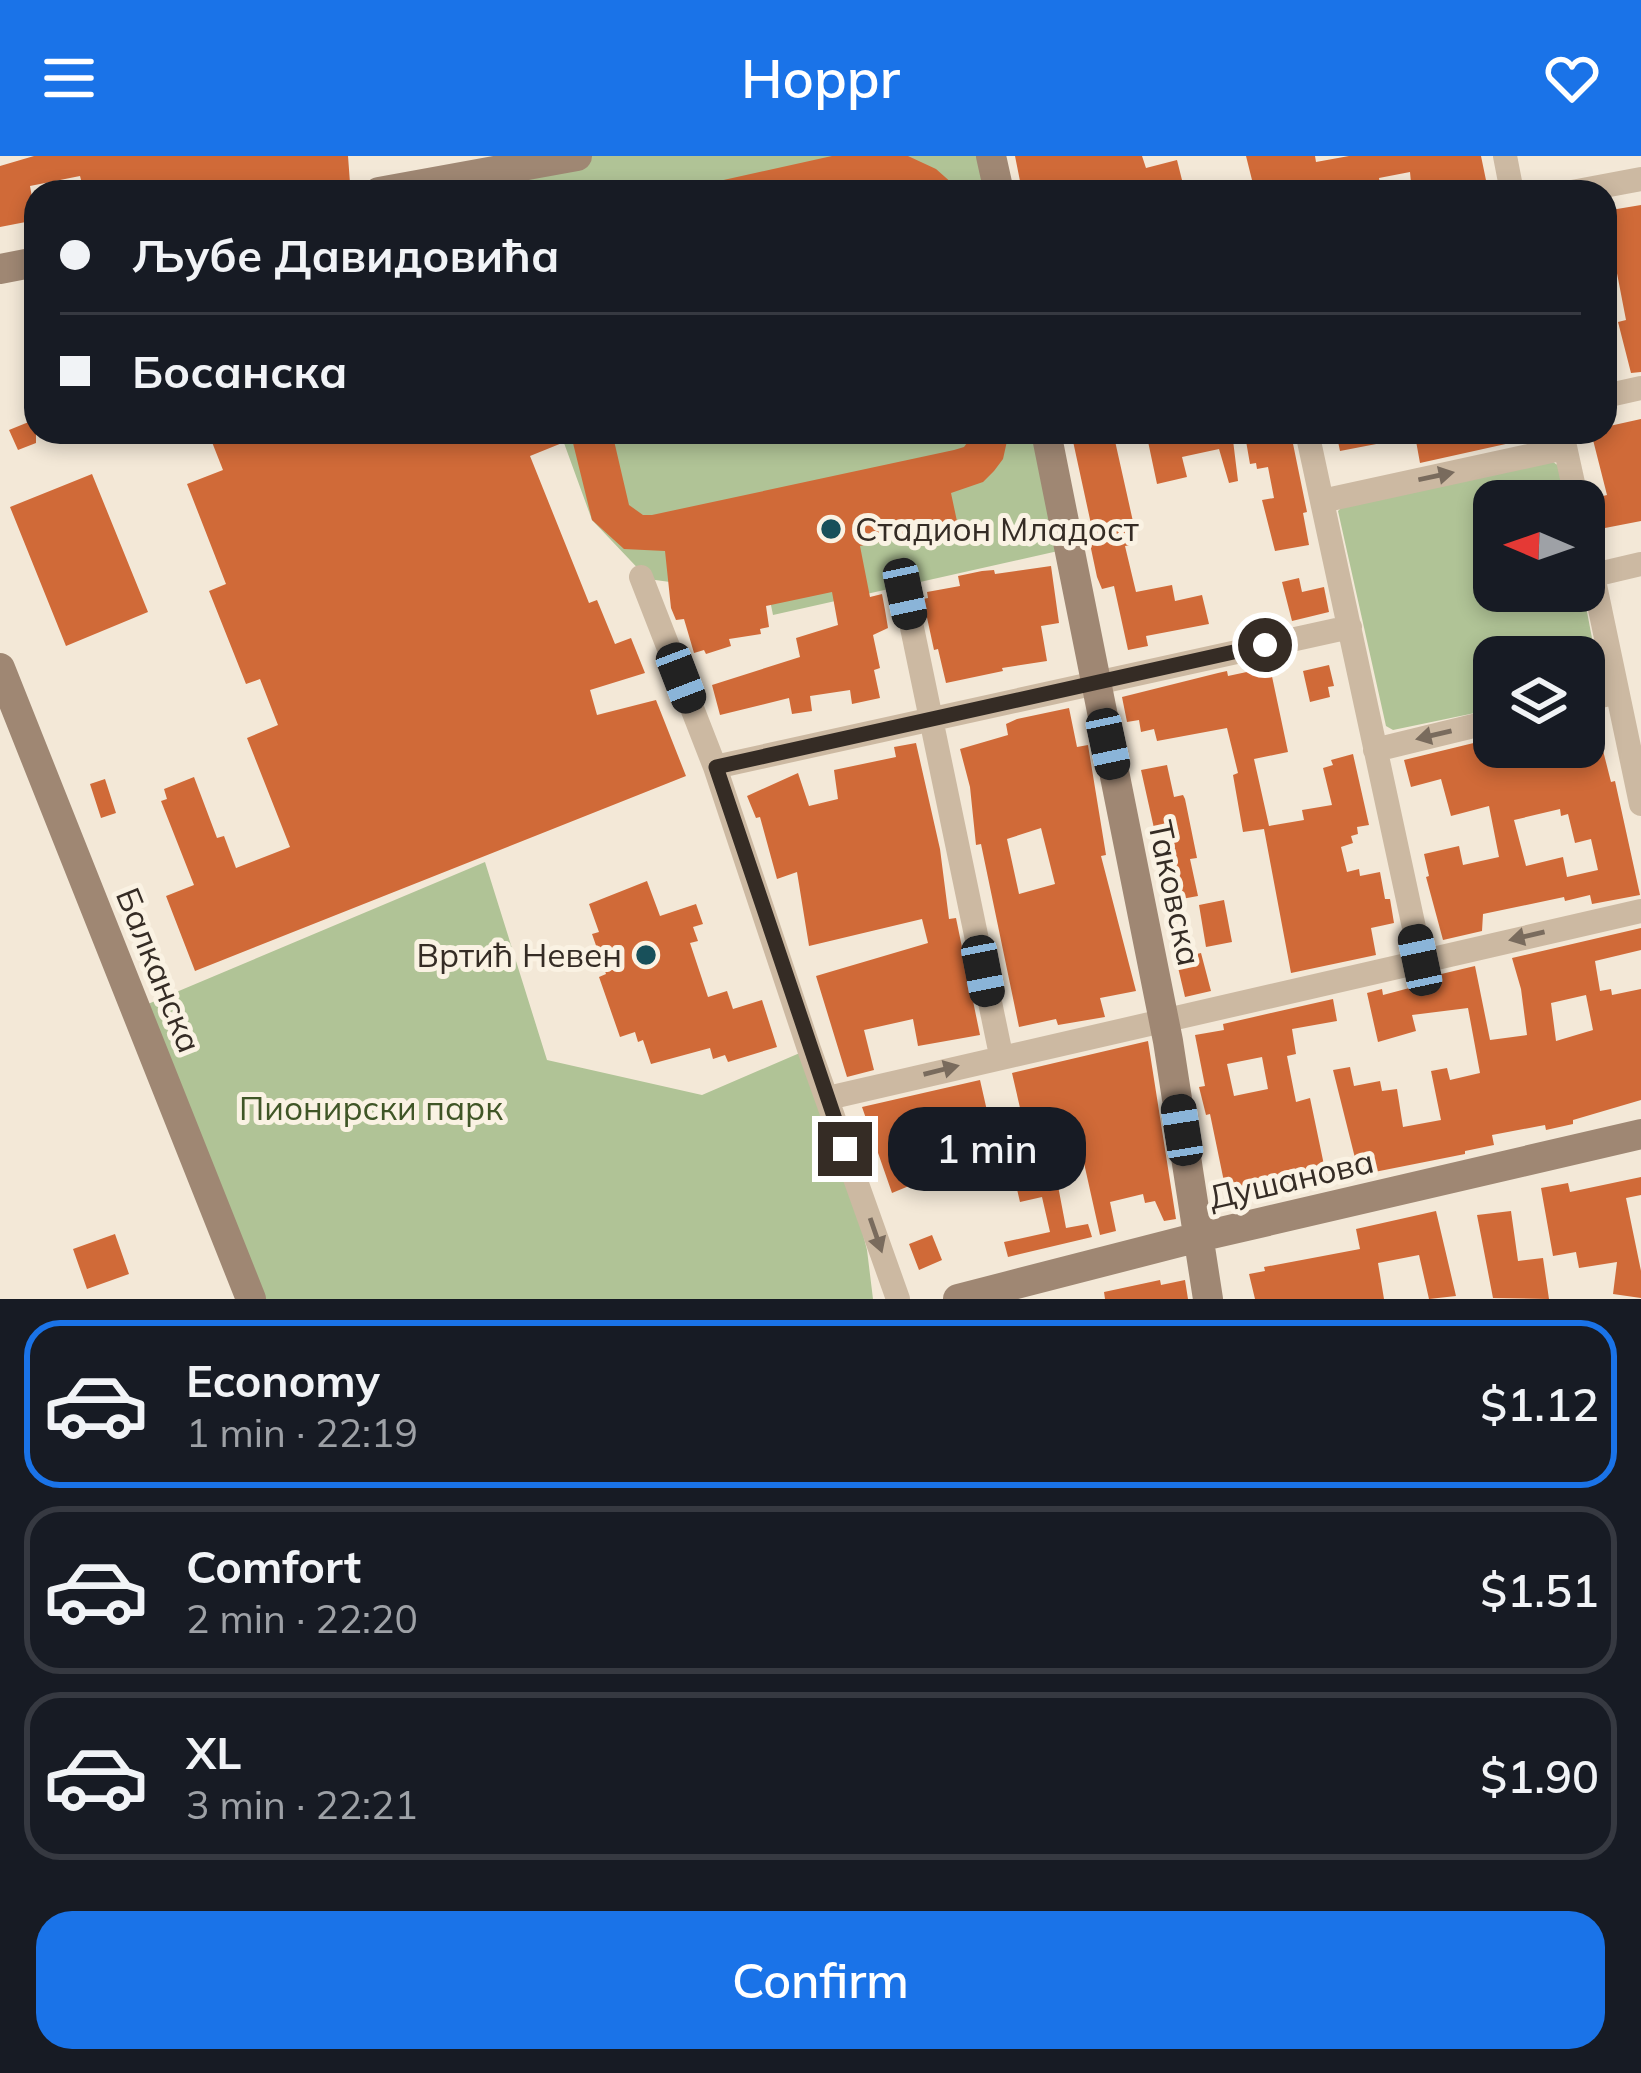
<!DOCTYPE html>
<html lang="en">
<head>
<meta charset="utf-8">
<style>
  body { margin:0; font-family:Mulish,sans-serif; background:#242831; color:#f1f3f6; height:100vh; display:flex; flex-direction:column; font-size:45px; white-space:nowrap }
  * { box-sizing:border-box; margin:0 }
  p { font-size:39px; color:#9ea1a6 }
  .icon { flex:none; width:66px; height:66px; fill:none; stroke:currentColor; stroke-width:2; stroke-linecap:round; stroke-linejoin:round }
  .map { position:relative; height:1143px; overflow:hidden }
  .sheet { display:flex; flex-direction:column; background:#171b24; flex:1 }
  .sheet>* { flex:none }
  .guide { position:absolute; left:24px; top:24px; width:1593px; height:264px; border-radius:36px; box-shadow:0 6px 18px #0003; display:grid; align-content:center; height:264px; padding:0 36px; background:#171b24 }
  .needle { width:78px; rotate:272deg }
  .tools { position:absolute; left:1473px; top:324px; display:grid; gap:24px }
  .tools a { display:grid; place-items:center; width:132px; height:132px; border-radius:24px; background:#171b24; box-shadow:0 6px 18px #0003; font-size:60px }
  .end { position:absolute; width:54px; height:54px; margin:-27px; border:15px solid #352c25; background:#fff; box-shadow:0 0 0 6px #fff }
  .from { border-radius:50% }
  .bubble { position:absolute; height:84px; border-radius:36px; background:#171b24; box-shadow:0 6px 18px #0003; font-size:39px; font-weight:600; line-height:84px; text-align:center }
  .car { position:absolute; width:36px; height:72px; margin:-36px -18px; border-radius:15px; box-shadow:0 0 9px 3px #0007; background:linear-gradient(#222 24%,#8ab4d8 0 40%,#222 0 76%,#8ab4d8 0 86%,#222 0) }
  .guide b { display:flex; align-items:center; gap:42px; height:114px; font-size:45px }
  .guide b+b { border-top:3px solid #363941 }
  .guide i { width:30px; height:30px; background:#f1f3f6 }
  ul { padding:21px 0 0; list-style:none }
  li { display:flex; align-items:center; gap:36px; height:168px; margin:0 24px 18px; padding:0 12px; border:6px solid #363941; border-radius:36px }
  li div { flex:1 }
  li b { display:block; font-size:45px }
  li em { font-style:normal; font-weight:600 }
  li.selected { border-color:#1a73e8 }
  li>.icon { width:108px; height:108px; stroke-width:1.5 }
  .primary-button { display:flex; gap:24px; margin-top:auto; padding:24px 36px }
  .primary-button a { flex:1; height:138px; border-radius:36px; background:#1a73e8; color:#fff; font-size:48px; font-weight:600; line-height:138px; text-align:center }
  header { display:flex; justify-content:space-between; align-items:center; height:156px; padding:0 36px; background:#1a73e8; color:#fff; font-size:54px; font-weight:600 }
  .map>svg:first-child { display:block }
  .green { fill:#b0c396 }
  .building { fill:#d06a38; fill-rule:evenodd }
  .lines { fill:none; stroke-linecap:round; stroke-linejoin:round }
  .street { stroke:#ccb9a2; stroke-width:24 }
  .secondary { stroke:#9f8773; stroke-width:30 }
  .oneway { fill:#796b5d }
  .route { stroke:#352c25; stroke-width:15 }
  .poi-dot { fill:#18505a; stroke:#faf2e3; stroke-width:4.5 }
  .labels { text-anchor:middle; stroke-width:10; stroke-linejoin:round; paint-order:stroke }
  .poi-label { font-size:33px; fill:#352c25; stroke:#faf2e3; text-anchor:start }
  .street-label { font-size:33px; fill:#352c25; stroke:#faf2e3 }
  .park-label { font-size:33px; fill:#405627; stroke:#faf2e3 }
</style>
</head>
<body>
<header><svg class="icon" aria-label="menu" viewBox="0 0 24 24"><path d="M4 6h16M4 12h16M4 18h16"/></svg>Hoppr<svg class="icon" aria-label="heart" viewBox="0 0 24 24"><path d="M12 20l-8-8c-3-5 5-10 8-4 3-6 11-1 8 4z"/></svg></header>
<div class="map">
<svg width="1641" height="1143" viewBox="0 0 1641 1143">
  <rect width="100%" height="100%" fill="#f3e8d7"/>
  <path class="green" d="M577,0H991L999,36H475L468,19Z
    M560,276H1046L1067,393L773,459L763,410L670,426L648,423L592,364Z
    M1547,302L1559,310L1566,345H1494V435H1583L1600,524L1584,534V501H1494V553L1393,574L1386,570L1338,355L1345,348Z
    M485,706L547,904L702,939L809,893L831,951L867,1094L873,1143H251L136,853Z"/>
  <path class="building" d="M34,0H348L350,27L284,29L232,36H84L80,20L30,30L36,64L0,71V10Z
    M832,0H908L936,13L962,36H702L701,29Z
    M1015,0H1142L1146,12L1177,4L1184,32L1166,36H1129L1128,32L1112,36H1074L1073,25L1022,35Z
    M1246,0H1315L1316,6L1349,0H1481L1487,29L1432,36L1430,24L1411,27L1410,16L1379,22L1381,36H1255Z
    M1641,49V216L1631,217L1618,166L1626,164L1605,55Z
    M36,263V287L18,294L9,274Z
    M1641,263V365L1605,372L1599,341L1607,339L1591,276H1605V271Z
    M208,276H612L629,349L643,359H652L954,294L964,291L975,276H1009L1003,303L994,315L983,326L951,337L958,370L860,390L870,441L882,438L885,454L888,472L873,479L880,512L874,514L880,542L852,548L850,534L810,540L812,555L792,558L789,542L720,559L712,529L800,501L796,482L838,469L832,436L766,450L769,471L760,473L761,478L729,483L731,490L706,498L704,494L694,497L684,463L676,464L671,452L665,395L624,393L592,364L572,283L530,300L589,447L597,444L615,488L631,482L645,517L590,534L597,559L656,544L686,620L195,815L166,740L194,729L161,645L167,643L164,633L194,621L217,682L224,680L236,712L290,691L247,582L278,569L260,523L246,528L209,435L226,428L187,328L223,314Z
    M1071,276H1113L1134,370L1127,371L1131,389L1125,390L1136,436L1172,429L1175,445L1202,439L1209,468L1146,480L1148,490L1128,494L1114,430L1102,433L1097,421L1086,369L1091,368Z
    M1146,276H1232L1238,325L1229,327L1219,293L1182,301L1187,321L1157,328Z
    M1336,276H1396L1397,284L1340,295Z
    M1463,276H1546V279L1420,307L1416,285Z
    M1291,278L1307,356L1303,357L1309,389L1275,395L1262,344L1274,342L1268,311L1257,313L1256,307L1250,308L1246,285Z
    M92,318L148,456L66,490L10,351Z
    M1051,410L1059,467L1041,470L1047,505L1002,512L1003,515L946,527L938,493L934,494L923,443L928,442L927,436L960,430L958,420L982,415L994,414L995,418Z
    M1299,422L1302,436L1324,431L1329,456L1292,465L1282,426Z
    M1329,509L1334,530L1328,531L1330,541L1310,546L1303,515Z
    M1270,511L1288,596L1254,603L1269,670L1304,664L1302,654L1332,649L1323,612L1333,609L1331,604L1353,598L1369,669L1357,671L1358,678L1351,680L1353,687L1341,691L1347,716L1359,713L1360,720L1380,716L1385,743H1390L1394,767L1371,772L1376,799L1291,817L1264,673L1243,676L1233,619L1238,617L1227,572L1157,585L1154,573L1141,576L1139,564L1127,566L1122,541L1218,517L1227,515L1228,520Z
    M1069,552L1077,591L1088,589L1106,699L1101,700L1136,835L1100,842L1105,861L1058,869L1056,863L1019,871L981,688L976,689L970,631L960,593L1008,579L1006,568L1017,563ZM1041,672L1055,728L1019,738L1007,683Z
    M1594,559L1611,626L1615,625L1640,739L1592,748L1590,739L1565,745L1564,741L1483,758L1482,775L1443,784L1426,721L1429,720L1424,698L1459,690L1463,709L1499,701L1489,650L1451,660L1441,623L1411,631L1404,604L1494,582V591H1584V560ZM1560,653L1561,660L1568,658L1575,687L1591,683L1598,714L1567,721L1563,701L1526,710L1514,664Z
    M916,587L940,693L949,763L956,762L980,879L918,890L913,863L864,874L874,914L847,921L816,820L928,787L922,763L809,790L797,716L777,723L760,661L756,662L747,640L798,617L809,650L838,643L834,614L896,601L894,591Z
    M1167,609L1174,641L1183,639L1185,643L1197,702L1190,703L1198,740L1176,744L1174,738L1165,739L1161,717H1164L1141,614Z
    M105,623L116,657L101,662L90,628Z
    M647,725L660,760L696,748L703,768L693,771L698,785L690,787L708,841L727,835L733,853L762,844L777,891L728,906L725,899L713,903L710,892L651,908L643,884L638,886L635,876L620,881L599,821L606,818L592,778L599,776L589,748Z
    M1224,744L1232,786L1206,791L1199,749Z
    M1641,772V794L1595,805L1600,835L1611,833L1612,839L1641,833V944L1573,964V968L1546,974L1545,969L1492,979L1494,989L1465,995V998L1228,1045L1210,958L1206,959L1199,931L1205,930L1195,879L1224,874L1223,868L1333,843L1337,865L1292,873L1296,898L1287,900L1296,946L1310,942L1324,1009L1355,1002L1333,914L1350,911L1354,930L1380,925L1382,935L1397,933L1403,971L1441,964L1431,915L1447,912L1450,924L1480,917L1468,852L1412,859L1416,875L1378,886L1367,837L1382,833L1383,839L1417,830L1416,824L1475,810L1490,884L1527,879L1521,833L1512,802ZM1586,839L1593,874L1556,885L1551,847ZM1262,901L1268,933L1234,940L1227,908Z
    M1201,797L1211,835L1185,841L1176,803Z
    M1148,885L1176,1063L1164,1065L1155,1045L1145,1047L1143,1038L1110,1046L1116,1075L1100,1079L1084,1007L1055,1014L1066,1072L1088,1068L1092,1081L1008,1101L1004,1086L1050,1076L1042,1041L1020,1046L1008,995L1029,991L1012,917Z
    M980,924L1000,1012L985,1016L978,988L947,1000L949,1006L917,1017L921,1025L892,1037L862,951Z
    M1641,1021V1039L1626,1042L1641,1115V1142L1613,1138L1617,1106L1579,1112L1576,1096L1553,1100L1541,1032L1568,1027L1570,1036Z
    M1436,1055L1456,1140L1429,1143L1419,1099L1378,1107L1384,1143H1255L1249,1118L1265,1115L1264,1111L1360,1093L1356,1073Z
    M1511,1055L1518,1105L1543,1102L1549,1143L1493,1142L1477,1059Z
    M115,1078L129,1118L87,1133L73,1093Z
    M932,1079L942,1104L919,1114L909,1088Z
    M1160,1124L1161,1129L1185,1124L1188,1143H1105L1104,1136Z"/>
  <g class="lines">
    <path class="street" d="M1505,0L1512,36
      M1572,36L1641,23
      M1605,240L1641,232
      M1307,276L1421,804
      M1562,277L1577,345
      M1322,345L1565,292
      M1584,377L1641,648
      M1594,419L1641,408
      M641,421L715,611L809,893L898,1143
      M905,438L1001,899
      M1584,544L1617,536
      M1375,594L1494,565
      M715,611L1350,471
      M828,942L1641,755"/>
    <path class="secondary" d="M991,0L999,36
      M379,36L577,0
      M0,113L36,106
      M1046,276L1168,885L1208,1143
      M0,512L251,1143
      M958,1143L1199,1081L1641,978"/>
  </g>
  <defs><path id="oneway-solid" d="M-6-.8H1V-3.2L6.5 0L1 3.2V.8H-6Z" transform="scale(3)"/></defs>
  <g class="oneway">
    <use href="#oneway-solid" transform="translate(1436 320) rotate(-12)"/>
    <use href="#oneway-solid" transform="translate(1434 579) rotate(167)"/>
    <use href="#oneway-solid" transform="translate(1527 780) rotate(167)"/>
    <use href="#oneway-solid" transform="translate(941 914) rotate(-14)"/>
    <use href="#oneway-solid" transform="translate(876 1079) rotate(71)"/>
  </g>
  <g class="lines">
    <path class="route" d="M845,993L716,611L1265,489"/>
  </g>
  <g class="poi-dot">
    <circle cx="831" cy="373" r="12"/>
    <circle cx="646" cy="799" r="12"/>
  </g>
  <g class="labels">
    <g class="poi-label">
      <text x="855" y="385">Стадион Младост</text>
      <text x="622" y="811" text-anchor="end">Вртић Невен</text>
    </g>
    <g class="street-label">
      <text transform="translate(1175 737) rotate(78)" y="12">Таковска</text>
      <text transform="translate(159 814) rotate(68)" y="12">Балканска</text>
      <text transform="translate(1291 1023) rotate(-13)" y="12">Душанова</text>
    </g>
    <g class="park-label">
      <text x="371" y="964">Пионирски парк</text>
    </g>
  </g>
</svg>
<div class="tools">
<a><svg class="needle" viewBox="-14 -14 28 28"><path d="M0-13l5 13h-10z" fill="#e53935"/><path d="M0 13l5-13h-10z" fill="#9ea1a6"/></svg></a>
<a><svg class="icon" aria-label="layers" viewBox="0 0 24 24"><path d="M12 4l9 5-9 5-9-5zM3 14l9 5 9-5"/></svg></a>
</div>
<i class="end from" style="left:1265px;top:489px"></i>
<i class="end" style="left:845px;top:993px"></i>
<div class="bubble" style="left:888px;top:951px;width:198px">1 min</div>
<i class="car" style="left:905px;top:438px;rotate:168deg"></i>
<i class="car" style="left:681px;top:522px;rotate:159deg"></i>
<i class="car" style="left:1108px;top:588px;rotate:168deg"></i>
<i class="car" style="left:1420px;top:804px;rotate:348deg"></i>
<i class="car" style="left:983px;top:815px;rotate:169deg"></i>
<i class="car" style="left:1182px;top:974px;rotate:351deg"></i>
<div class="guide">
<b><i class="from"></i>Љубе Давидовића</b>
<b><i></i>Босанска</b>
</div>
</div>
<section class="sheet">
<ul>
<li class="selected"><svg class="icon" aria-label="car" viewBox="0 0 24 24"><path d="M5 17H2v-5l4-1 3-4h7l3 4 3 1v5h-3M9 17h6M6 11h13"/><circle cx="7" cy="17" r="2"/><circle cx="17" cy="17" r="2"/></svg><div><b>Economy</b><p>1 min · 22:19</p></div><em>$1.12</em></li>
<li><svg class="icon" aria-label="car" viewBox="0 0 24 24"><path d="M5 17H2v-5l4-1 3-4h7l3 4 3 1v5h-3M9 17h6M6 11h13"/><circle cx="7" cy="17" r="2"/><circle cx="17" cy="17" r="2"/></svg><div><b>Comfort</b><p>2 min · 22:20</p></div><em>$1.51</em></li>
<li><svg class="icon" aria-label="car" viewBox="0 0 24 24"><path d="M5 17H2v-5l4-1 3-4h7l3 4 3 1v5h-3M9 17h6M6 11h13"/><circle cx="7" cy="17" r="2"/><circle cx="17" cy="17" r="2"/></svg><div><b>XL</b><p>3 min · 22:21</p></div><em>$1.90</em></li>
</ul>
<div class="primary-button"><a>Confirm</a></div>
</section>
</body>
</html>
